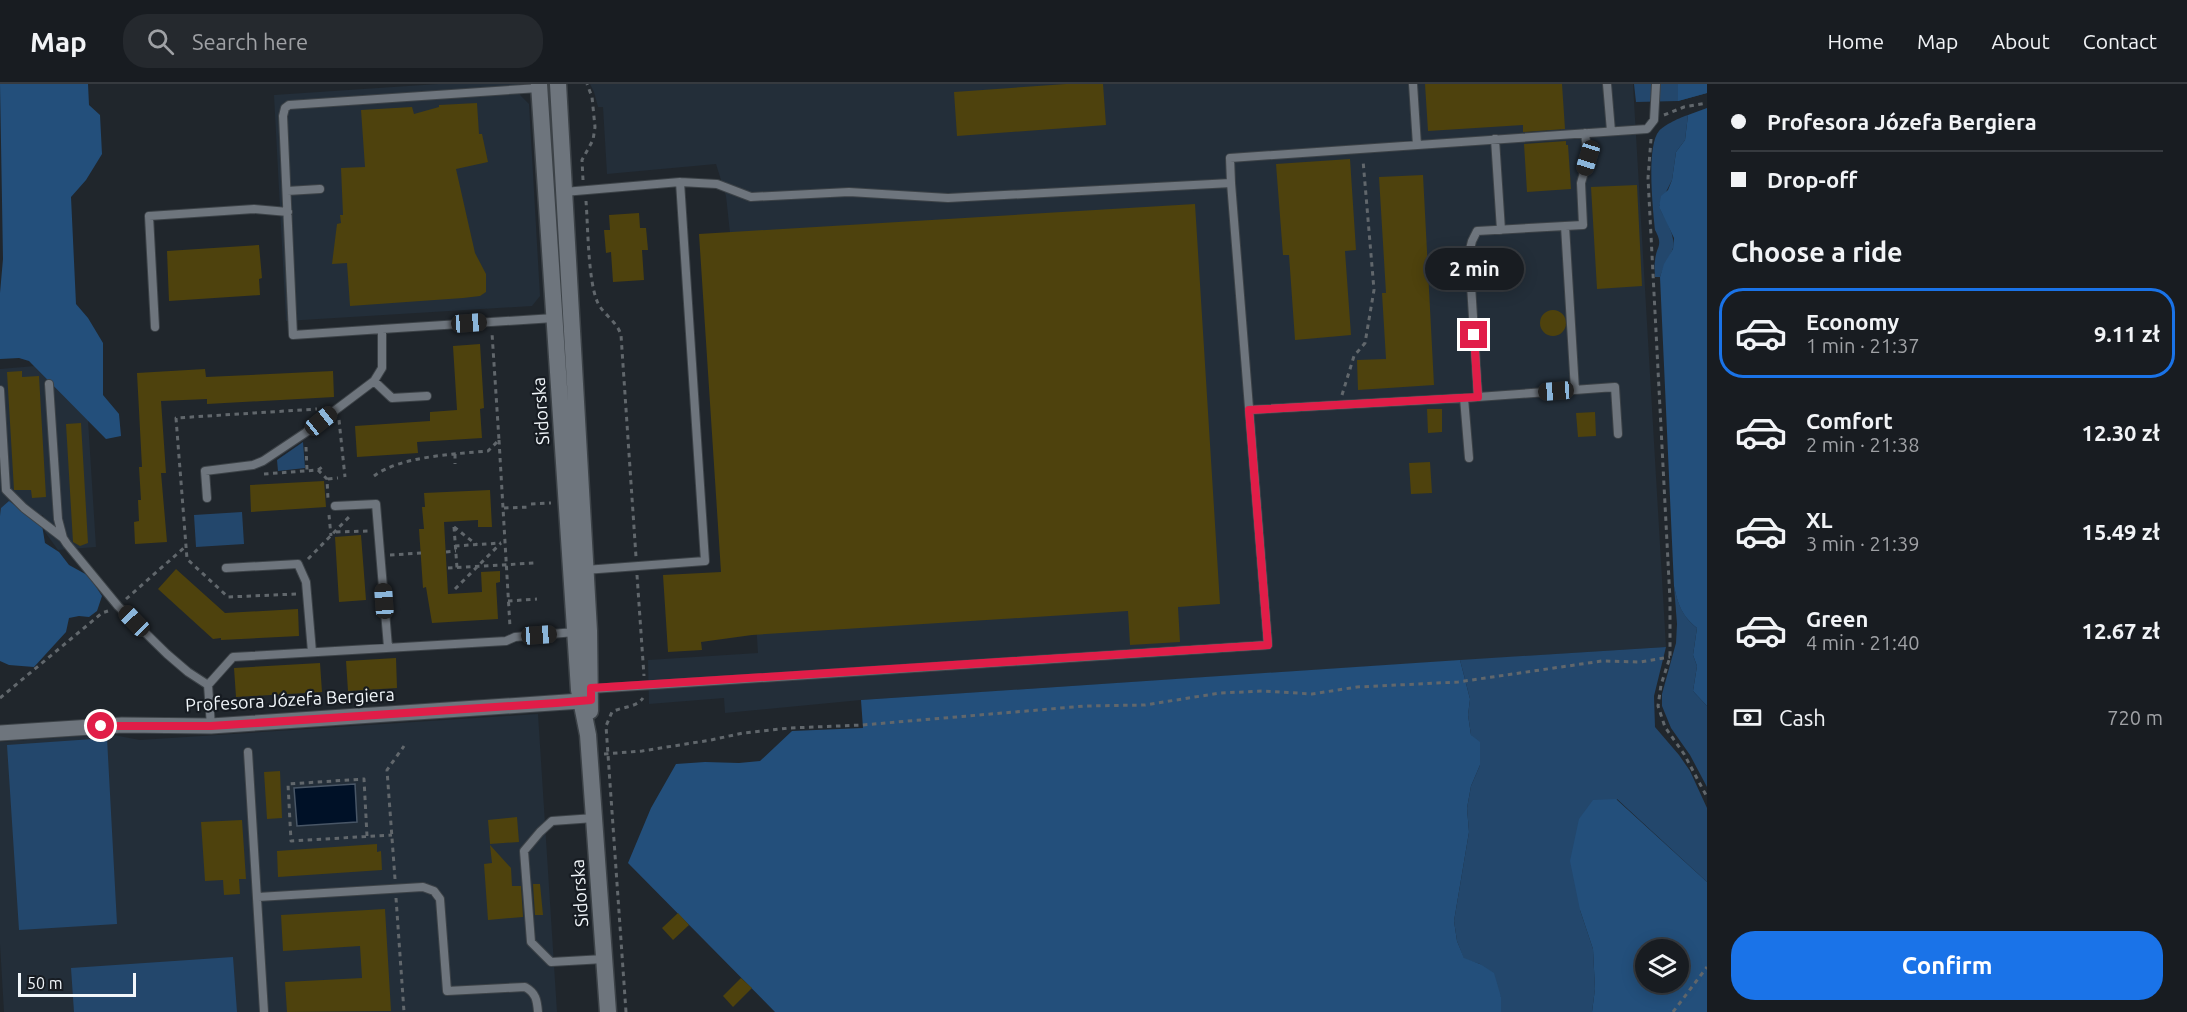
<!DOCTYPE html>
<html lang="en">
<head>
<meta charset="utf-8">
<style>
  body { margin:0; font-family:Ubuntu,sans-serif; background:#25292e; color:#f1f3f6; height:100vh; display:flex; flex-direction:column; font-size:22px; white-space:nowrap }
  * { box-sizing:border-box; margin:0 }
  p { font-size:20px; color:#9fa1a5 }
  .icon { flex:none; width:33px; height:33px; fill:none; stroke:currentColor; stroke-width:2; stroke-linecap:round; stroke-linejoin:round }
  .map { position:relative; flex:1; overflow:hidden }
  .sheet { display:flex; flex-direction:column; background:#181c21; width:480px }
  .sheet>* { flex:none }
  .hud { display:grid; align-content:center; height:132px; padding:0 24px; background:#181c21 }
  .tools { position:absolute; left:1635px; top:855px; display:grid; gap:12px }
  .tools a { display:grid; place-items:center; width:54px; height:54px; border-radius:50%; background:#181c21; box-shadow:0 3px 15px #0003,0 0 0 2px #363a3f; font-size:30px }
  .scale { position:absolute; left:18px; bottom:15px; width:118px; box-sizing:border-box; padding-left:6px; border:3px solid #f1f6fa; border-top:0; font-size:16px; line-height:21px; white-space:nowrap; color:#f1f6fa; -webkit-text-stroke:4px #171c22; paint-order:stroke }
  .end { position:absolute; width:27px; height:27px; margin:-14px; border:8px solid #e11d48; background:#fff; box-shadow:0 0 0 3px #fff }
  .from { border-radius:50% }
  .bubble { position:absolute; height:42px; border-radius:21px; background:#181c21; box-shadow:0 3px 15px #0003,0 0 0 2px #363a3f; font-size:20px; font-weight:700; line-height:42px; text-align:center }
  .car { position:absolute; width:18px; height:36px; margin:-18px -9px; border-radius:8px; box-shadow:0 0 4px 2px #0007; background:linear-gradient(#222 24%,#8ab4d8 0 40%,#222 0 76%,#8ab4d8 0 86%,#222 0) }
  .hud b { display:flex; align-items:center; gap:21px; height:57px; font-size:22px }
  .hud b+b { border-top:2px solid #363a3f }
  .hud i { width:15px; height:15px; background:#f1f3f6 }
  ul { padding:0; list-style:none }
  li { display:flex; align-items:center; gap:18px; height:90px; margin:0 12px 9px; padding:0 12px; border:3px solid transparent; border-radius:24px }
  li div { flex:1 }
  li b { display:block; font-size:22px }
  li em { font-style:normal; font-weight:700 }
  li.active { border-color:#1a73e8 }
  li>.icon { width:54px; height:54px; stroke-width:1.5 }
  h2 { padding:0 24px; font-size:27px; line-height:72px }
  .pay { display:flex; align-items:center; gap:15px; height:66px; padding:0 24px; font-size:22px }
  .pay p { margin-inline-start:auto }
  .button { display:flex; gap:12px; margin-top:auto; padding:12px 24px }
  .button a { flex:1; height:69px; border-radius:24px; background:#1a73e8; color:#fff; font-size:24px; font-weight:700; line-height:69px; text-align:center }
  header { display:flex; align-items:center; gap:36px; box-sizing:border-box; height:84px; padding:0 30px; background:#181c21; border-bottom:2px solid #363a3f }
  header strong { font-size:28px }
  nav { display:flex; gap:33px; margin-inline-start:auto; font-size:21px }
  .search { width:420px; height:54px; background:#25292e; display:flex; align-items:center; gap:15px; box-sizing:border-box; padding:0 21px; border-radius:24px; color:#9fa1a5; font-size:22px }
  main { display:flex; flex:1; min-height:0 }
  .map>svg:first-child { display:block }
  .built { fill:#232e39 }
  .green { fill:#23476c }
  .forest { fill:#234f7b; fill-rule:evenodd }
  .water { fill:#001127; stroke:#485666; stroke-width:1.5 }
  .building { fill:#4e420d }
  .lines { fill:none; stroke-linecap:round; stroke-linejoin:round }
  .service-casing { stroke:#3c4247; stroke-width:10 }
  .minor-casing { stroke:#3c4247; stroke-width:17 }
  .tertiary-casing { stroke:#3c4247; stroke-width:19 }
  .path { stroke:#61676c; stroke-width:3; stroke-dasharray:4.5 4.5; stroke-linecap:butt }
  .service { stroke:#6e757d; stroke-width:8 }
  .minor { stroke:#6e757d; stroke-width:15 }
  .tertiary { stroke:#6e757d; stroke-width:16 }
  .route { stroke:#e11d48; stroke-width:8 }
  .labels { text-anchor:middle; stroke-width:4.5; stroke-linejoin:round; paint-order:stroke }
  .street-label { font-size:18px; fill:#f1f6fa; stroke:#171c22 }
</style>
</head>
<body>
<header>
<strong>Map</strong>
<div class="search"><svg class="icon" aria-label="search" viewBox="0 0 24 24"><circle cx="10" cy="10" r="6"/><path d="M15 15l6 6"/></svg>Search here</div>
<nav><a>Home</a><a>Map</a><a>About</a><a>Contact</a></nav>
</header>
<main>
<div class="map">
<svg width="1707" height="928" viewBox="0 0 1707 928">
  <rect width="100%" height="100%" fill="#20262c"/>
  <path class="built" d="M438,0H519L520,11L529,20L540,212L532,222L286,237L274,11Z
    M590,0H1633L1666,563L861,616L725,629L724,614L649,620L648,576L758,569L730,149L726,112L716,80L607,90L603,23H598L594,8Z
    M35,282L88,336L96,463L58,466L45,448L43,431L0,435V285Z
    M538,630L557,928H4L0,860V658L108,650L140,656Z"/>
  <path class="green" d="M1634,0H1707V9L1678,17L1636,18Z
    M1688,31L1685,56L1676,68L1672,96L1659,122C1664,135 1678,153 1672,167C1668,176 1663,183 1660,193H1655C1655,188 1654,182 1655,177C1656,162 1664,162 1655,146C1653,126 1646,62 1659,47C1664,41 1681,33 1688,31Z
    M303,358L305,384L278,387L277,376Z
    M242,428L244,460L196,463L194,431Z
    M1674,502C1678,520 1682,532 1697,544L1693,571L1697,582L1693,607L1707,622V703L1690,671L1671,644L1662,622V610L1676,559L1677,540Z
    M1666,563L1654,612L1655,643L1679,671L1690,687L1707,724V798L1617,715L1580,826L1593,865L1595,905L1592,928H1501V913L1480,880L1464,875L1457,857L1454,837L1469,748L1467,724L1471,702L1480,681L1471,651L1468,631L1470,615L1460,576Z
    M107,654L117,840L19,846L7,661Z
    M233,873L237,928H74L71,884Z"/>
  <path class="forest" d="M0,0H88L89,21L100,31L102,70L86,96L71,113L76,220L88,234L103,259V311L119,330L121,352L106,355L29,277L19,274L0,275V209L3,175Z
    M1678,0H1707V9L1678,17Z
    M1707,24V622L1693,607L1697,582L1693,571L1697,544C1682,532 1678,521 1674,502L1660,193L1664,180L1673,165L1674,154L1659,123L1661,112L1668,106L1672,96L1676,68L1685,56L1688,31Z
    M9,417L42,441L45,459L59,468L69,481L89,492L102,512L97,527L89,533L79,532L69,534L66,548L34,583L9,581L0,577V432L1,424Z
    M1460,576L1470,615L1468,631L1471,651L1480,658V681L1471,702L1467,724L1469,748L1454,837L1457,857L1464,874L1480,880L1494,889L1501,913V928H775L628,779L651,724L676,680L705,678L739,679L760,677L792,647L863,644L861,616Z
    M1616,715L1707,798V928H1592L1595,905L1593,865L1580,826L1570,777L1579,735L1593,716ZM1646,866H1678V898H1646Z"/>
  <path class="water" d="M355,700L357,738L297,742L294,704Z"/>
  <path class="building" d="M1066,0H1103L1106,41L957,52L954,8Z
    M1425,0H1562L1565,45L1523,48V41L1428,47Z
    M477,19L479,50H482L488,78L456,85L475,169L486,190V208L480,212L463,214L350,222L347,179L332,180L337,140L341,139L340,131H343L341,84L365,83L361,26L412,23L414,30L439,23V21Z
    M1566,57V61H1568L1571,105L1527,108L1524,60Z
    M1350,75L1356,166L1345,167L1351,251L1295,256L1289,171H1283L1276,80Z
    M1423,91L1434,301L1358,306L1357,276L1386,275L1382,209H1386L1379,93Z
    M1637,101L1642,202L1597,205L1591,103Z
    M1195,120L1220,520L1178,523L1180,558L1130,561L1128,527L752,551L701,558L702,566L668,568L663,491L721,488L699,150Z
    M639,129L640,144H646L648,166H642L644,196L613,198L611,168L606,169L604,146H610L609,131Z
    M259,161L262,194L259,195L260,211L169,217L167,167Z
    M1540 239a13 13 0 1 1 26 0a13 13 0 1 1-26 0Z
    M480,260L484,324L480,325L482,354L417,358L418,369L357,373L355,342L430,337V328L457,326L453,262Z
    M205,285L206,293L333,287L334,313L207,320V315L161,317L166,389H161L167,458L135,460L134,438L139,437L138,416H141L139,383H142L137,289Z
    M22,287V293L39,292L46,413L32,414L31,406H14L7,288Z
    M1427,325H1442V348L1428,349Z
    M1595,328L1596,352L1578,353L1576,329Z
    M81,339L88,459L80,462L73,458L66,340Z
    M1430,378L1432,409L1411,410L1409,379Z
    M324,397L326,423L251,428L250,401Z
    M490,406L492,443H478V436L444,438L448,510L482,508L481,488L500,487V498L496,499L498,535L432,539L426,503L423,504L419,445H424L422,423H425L424,409Z
    M361,451L366,516L339,518L335,453Z
    M176,485L225,529L298,525L299,552L221,556V554L213,555L158,505Z
    M396,574L397,604L348,607L346,577Z
    M320,579L322,608L236,613L234,584Z
    M280,687L282,734L267,735L264,688Z
    M517,733L519,758L490,760L488,736Z
    M242,736L246,795H239L240,810L224,811L223,796L205,797L201,738Z
    M377,760V768L381,767L382,786L278,793L277,767Z
    M490,761L511,784L512,802H521L523,833L488,836L484,780L492,779Z
    M533,800H540L543,831H535Z
    M385,825L391,927L287,928L285,898L362,894L360,862L283,867L281,831Z
    M678,829L689,841L673,856L662,844Z
    M741,894L752,904L733,923L723,912Z"/>
  <g class="lines">
    <g class="service-casing">
      <path id="service" d="M1413,0L1417,61
        M1607,0L1611,47
        M1495,55L1501,146
        M1231,99L1230,74L1647,45L1654,36L1656,0
        M287,107L320,105
        M564,108L680,98L705,477L585,486
        M1565,142L1583,141L1581,99L1588,74L1585,49
        M155,243L149,132L254,125L288,128
        M382,245L293,251L283,32L285,24L289,21L539,4
        M374,297L392,314L427,312
        M49,300L58,435L63,454L67,460L118,522L167,570L188,588L208,601L233,573L506,557L515,553L575,548
        M0,306L6,406L24,424L63,454
        M1478,313L1469,169L1472,157L1477,147L1565,142L1575,306
        M1249,326L1464,314
        M1469,374L1464,314L1615,303L1618,350
        M207,414L205,387L253,381L263,377L305,349L374,297L382,284V245L554,234
        M335,422L376,420L388,563
        M226,484L298,480L306,498L312,568
        M208,601L211,642
        M591,605L1268,561L1231,99L948,114L849,108L751,113L717,100L680,98
        M248,668L264,928
        M594,734L552,737L540,748L524,767L531,858L551,878L604,875
        M258,813L423,803L434,807L440,815L447,907L525,903C536,909 537,916 538,928"/>
    </g>
    <g class="minor-casing">
      <path id="minor" d="M0,649L122,641L211,642L581,617"/>
    </g>
    <g class="tertiary-casing">
      <path id="tertiary" d="M539,0L579,606L588,651L608,928
        M558,0L589,547L590,627"/>
    </g>
    <path class="path" d="M1664,31L1684,23L1707,19
      M1651,55L1648,94L1670,516V573L1661,601L1658,622L1665,643L1684,670L1707,713
      M583,96L582,76L593,56L595,43L592,13L587,0
      M586,117C588,143 588,195 597,217C602,230 617,237 621,251L636,473
      M1342,311L1354,272L1365,259L1374,206L1363,76
      M339,336L345,393
      M499,356L510,543
      M306,363L307,386
      M455,370V380
      M318,386L325,381
      M264,390L318,386L327,395L328,415
      M374,392C400,372 456,370 488,367L499,356L492,249
      M328,395L338,394
      M531,420L551,419
      M504,424L531,423
      M329,431L331,452
      M454,443L457,484
      M454,443L477,461
      M336,448L368,447
      M455,462L501,459
      M446,468L456,467
      M390,471L421,469
      M308,475L350,432
      M448,484L535,479
      M637,491L644,592
      M455,505L501,459
      M296,510L228,513L187,475L176,334L317,325
      M126,515L186,462
      M508,517L537,515
      M0,614L102,529L108,527
      M604,670L642,667L711,656L743,649L790,644L862,641L1085,622L1145,621L1220,609L1264,607L1312,610L1357,603L1458,598L1602,577L1640,578L1670,573
      M367,752L364,695L288,700L291,757L392,751
      M395,795L387,686L404,662
      M396,814L404,928
      M626,928L606,642L612,628C623,622 636,624 643,614
      M1673,928L1707,883"/>
    <use href="#service" class="service"/>
    <use href="#minor" class="minor"/>
    <use href="#tertiary" class="tertiary"/>
  </g>
  <g class="lines">
    <path class="route" d="M101,642H211L556,619L591,616V604L1268,561L1249,326L1478,313L1474,251"/>
  </g>
  <g class="labels">
    <g class="street-label">
      <text transform="translate(541 327) rotate(-94)" y="6">Sidorska</text>
      <text transform="translate(290 616) rotate(-3)" y="6">Profesora Józefa Bergiera</text>
      <text transform="translate(580 809) rotate(-94)" y="6">Sidorska</text>
    </g>
  </g>
</svg>
<div class="tools">
<a><svg class="icon" aria-label="layers" viewBox="0 0 24 24"><path d="M12 4l9 5-9 5-9-5zM3 14l9 5 9-5"/></svg></a>
</div>
<div class="scale">50 m</div>
<i class="end from" style="left:101px;top:642px"></i>
<i class="end" style="left:1474px;top:251px"></i>
<div class="bubble" style="left:1425px;top:164px;width:99px">2 min</div>
<i class="car" style="left:1588px;top:74px;rotate:197deg"></i>
<i class="car" style="left:469px;top:239px;rotate:86deg"></i>
<i class="car" style="left:1556px;top:307px;rotate:266deg"></i>
<i class="car" style="left:321px;top:337px;rotate:51deg"></i>
<i class="car" style="left:384px;top:517px;rotate:356deg"></i>
<i class="car" style="left:134px;top:537px;rotate:316deg"></i>
<i class="car" style="left:539px;top:551px;rotate:86deg"></i>
</div>
<section class="sheet">
<div class="hud">
<b><i class="from"></i>Profesora Józefa Bergiera</b>
<b><i></i>Drop-off</b>
</div>
<h2>Choose a ride</h2>
<ul>
<li class="active"><svg class="icon" aria-label="car" viewBox="0 0 24 24"><path d="M5 17H2v-5l4-1 3-4h7l3 4 3 1v5h-3M9 17h6M6 11h13"/><circle cx="7" cy="17" r="2"/><circle cx="17" cy="17" r="2"/></svg><div><b>Economy</b><p>1 min · 21:37</p></div><em>9.11 zł</em></li>
<li><svg class="icon" aria-label="car" viewBox="0 0 24 24"><path d="M5 17H2v-5l4-1 3-4h7l3 4 3 1v5h-3M9 17h6M6 11h13"/><circle cx="7" cy="17" r="2"/><circle cx="17" cy="17" r="2"/></svg><div><b>Comfort</b><p>2 min · 21:38</p></div><em>12.30 zł</em></li>
<li><svg class="icon" aria-label="car" viewBox="0 0 24 24"><path d="M5 17H2v-5l4-1 3-4h7l3 4 3 1v5h-3M9 17h6M6 11h13"/><circle cx="7" cy="17" r="2"/><circle cx="17" cy="17" r="2"/></svg><div><b>XL</b><p>3 min · 21:39</p></div><em>15.49 zł</em></li>
<li><svg class="icon" aria-label="car" viewBox="0 0 24 24"><path d="M5 17H2v-5l4-1 3-4h7l3 4 3 1v5h-3M9 17h6M6 11h13"/><circle cx="7" cy="17" r="2"/><circle cx="17" cy="17" r="2"/></svg><div><b>Green</b><p>4 min · 21:40</p></div><em>12.67 zł</em></li>
</ul>
<div class="pay"><svg class="icon" aria-label="cash" viewBox="0 0 24 24"><path d="M3 7h18v10H3z"/><circle cx="12" cy="12" r="2"/></svg>Cash<p>720 m</p></div>
<div class="button"><a>Confirm</a></div>
</section>
</main>
</body>
</html>
